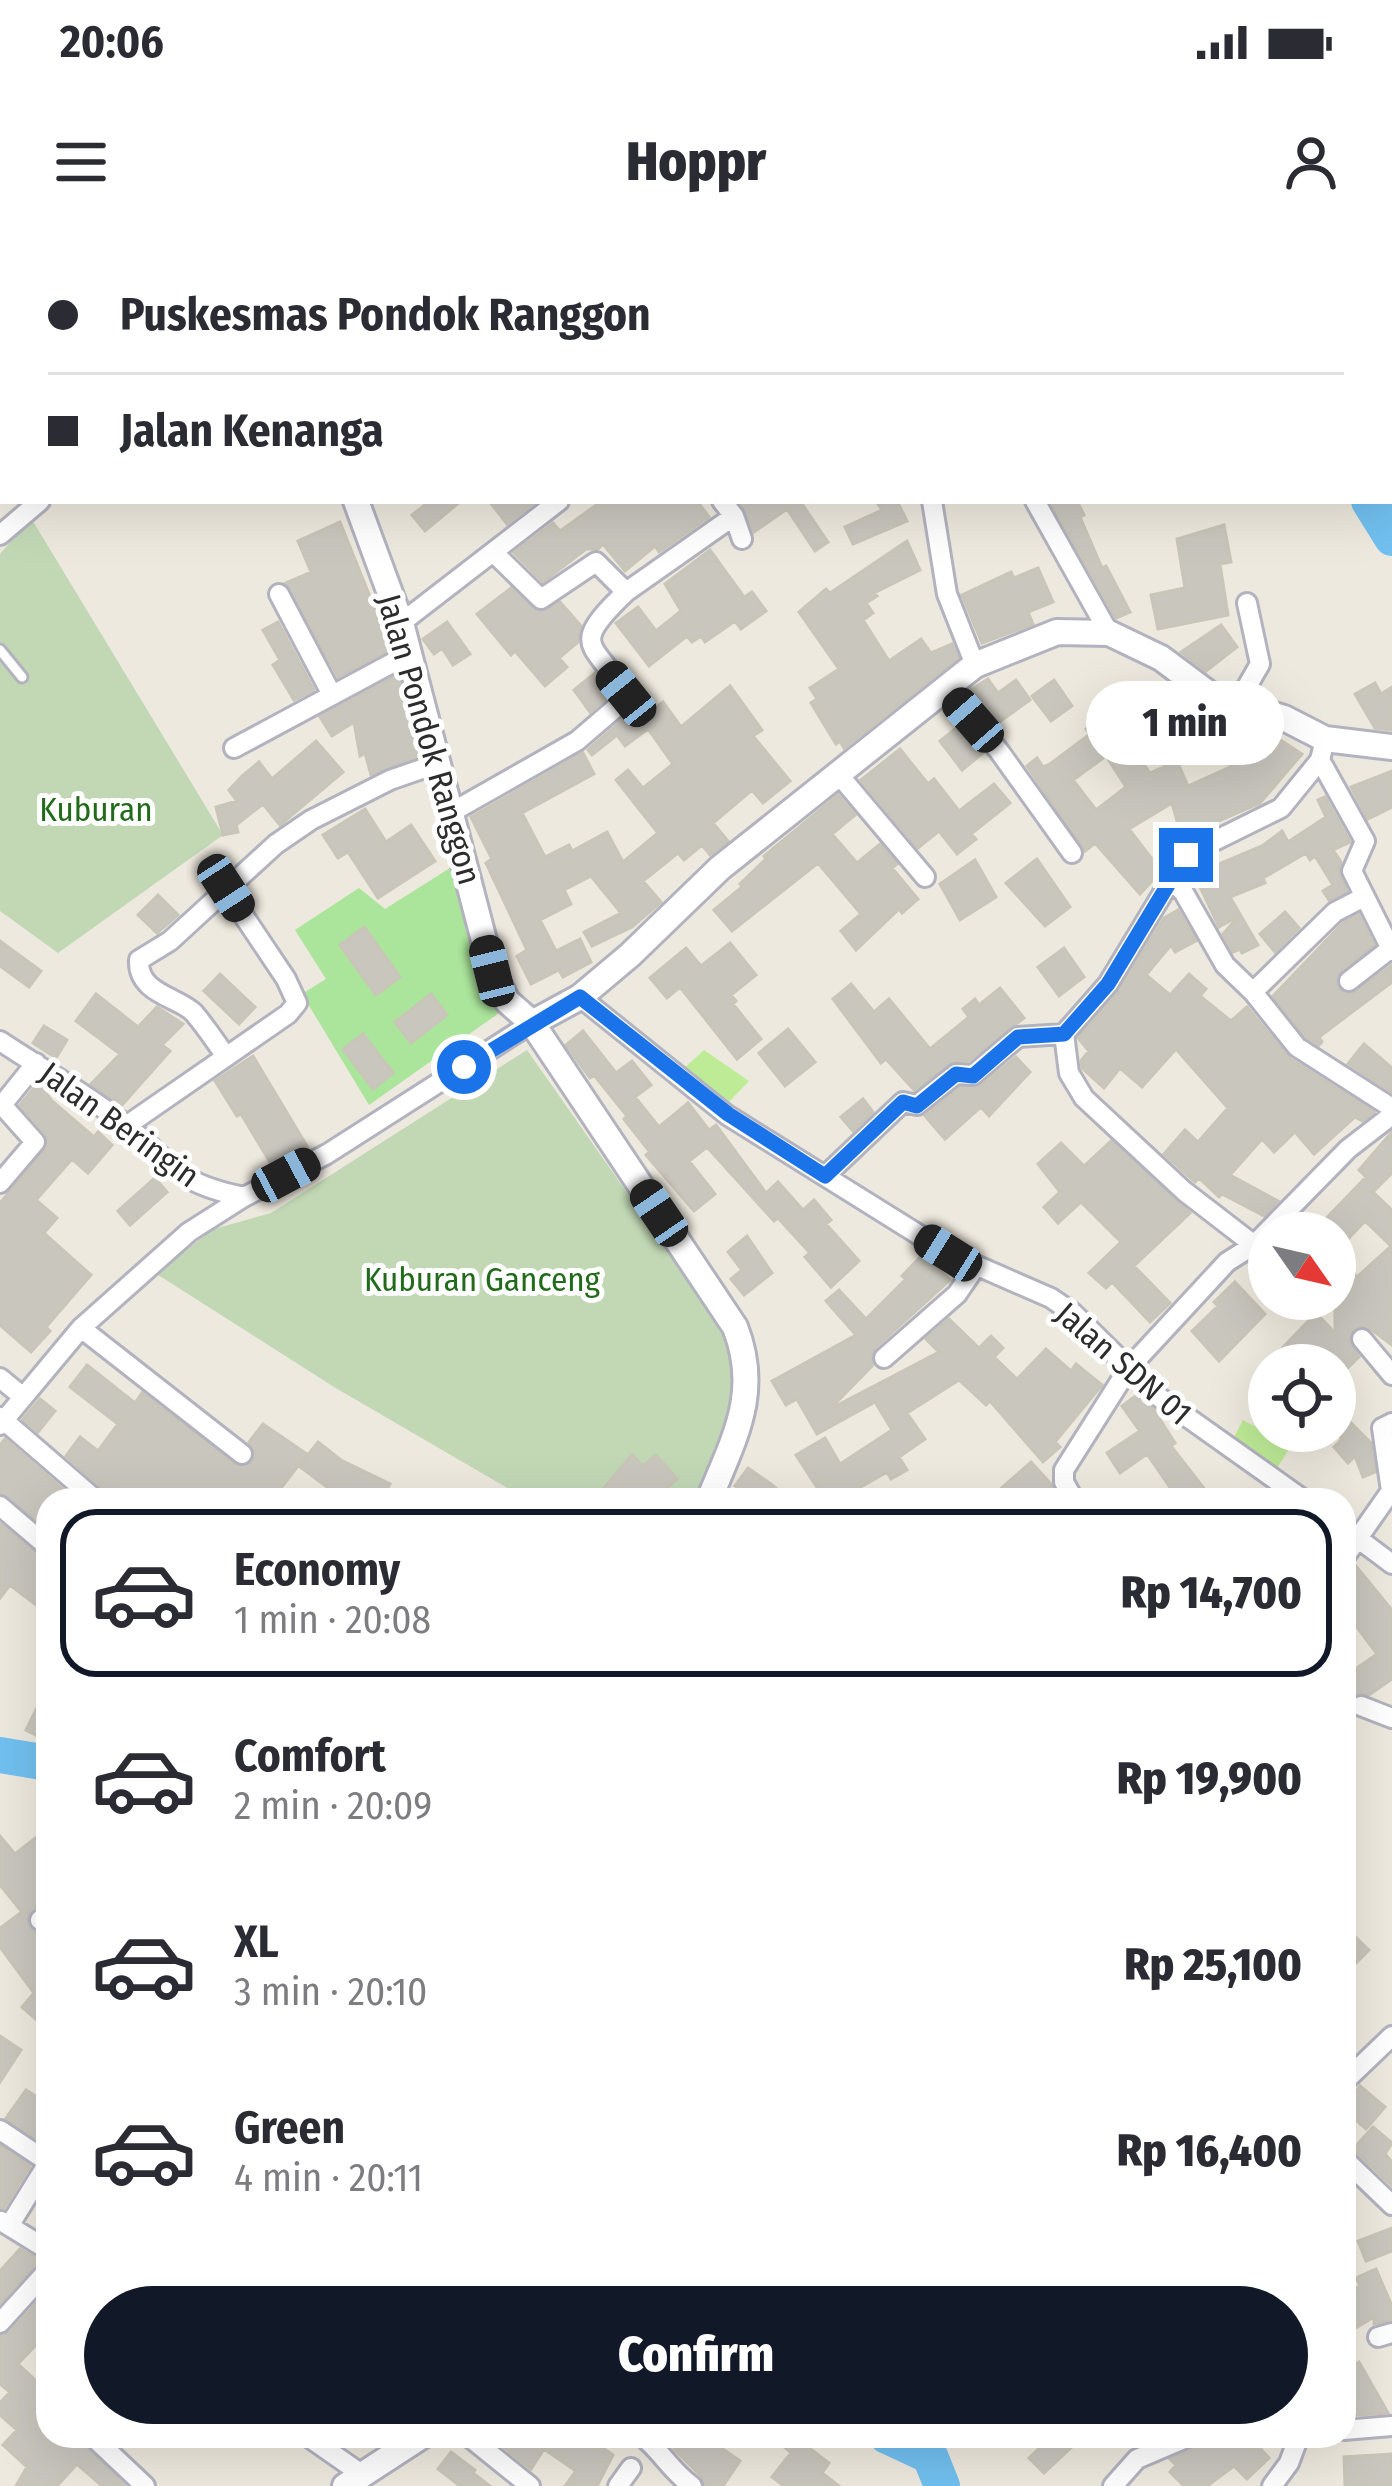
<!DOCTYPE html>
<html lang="en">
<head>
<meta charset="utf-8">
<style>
  body { margin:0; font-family:"Fira Sans Condensed",sans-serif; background:#f2f2f3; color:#2b2b33; height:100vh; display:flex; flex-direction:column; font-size:45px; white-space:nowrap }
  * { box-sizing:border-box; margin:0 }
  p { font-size:39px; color:#7c7c81 }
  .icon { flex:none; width:66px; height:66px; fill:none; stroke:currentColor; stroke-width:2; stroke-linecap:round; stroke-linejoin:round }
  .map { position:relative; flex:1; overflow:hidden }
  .sheet { position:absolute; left:36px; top:1248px; width:1320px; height:960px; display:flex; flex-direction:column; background:#fff; border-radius:36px; box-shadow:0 12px 48px #0002 }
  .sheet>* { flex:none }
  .banner { position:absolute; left:0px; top:0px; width:1392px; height:264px; box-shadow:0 12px 48px #0002; display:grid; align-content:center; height:264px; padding:0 48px; background:#fff }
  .needle { width:78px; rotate:124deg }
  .controls { position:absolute; left:1248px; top:972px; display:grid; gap:24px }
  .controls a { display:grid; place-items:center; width:108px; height:108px; border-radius:50%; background:#fff; box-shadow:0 12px 48px #0002; font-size:60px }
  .end { position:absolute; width:54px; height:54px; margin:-27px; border:15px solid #1a73e8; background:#fff; box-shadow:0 0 0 6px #fff }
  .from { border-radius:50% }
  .bubble { position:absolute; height:84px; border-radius:42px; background:#fff; box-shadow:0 12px 48px #0002; font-size:39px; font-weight:800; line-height:84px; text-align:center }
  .car { position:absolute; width:36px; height:72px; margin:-36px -18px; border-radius:15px; box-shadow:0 0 9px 3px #0007; background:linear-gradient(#222 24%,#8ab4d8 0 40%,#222 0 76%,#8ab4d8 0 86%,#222 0) }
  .banner b { display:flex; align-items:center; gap:42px; height:114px; font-size:45px }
  .banner b+b { border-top:3px solid #e1e1e2 }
  .banner i { width:30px; height:30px; background:#2b2b33 }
  ul { padding:21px 0 0; list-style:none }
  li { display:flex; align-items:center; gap:36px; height:168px; margin:0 24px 18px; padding:0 24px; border:6px solid transparent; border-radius:36px }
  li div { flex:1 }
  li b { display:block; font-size:45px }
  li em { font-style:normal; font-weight:800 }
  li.current { border-color:#111827 }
  li>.icon { width:108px; height:108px; stroke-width:1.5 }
  .action { display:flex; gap:24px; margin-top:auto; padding:24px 48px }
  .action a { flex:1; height:138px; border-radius:72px; background:#111827; color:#fff; font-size:48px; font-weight:800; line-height:138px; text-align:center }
  .status { display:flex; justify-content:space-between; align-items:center; height:84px; padding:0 60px; background:#fff; direction:ltr }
  .status svg { height:33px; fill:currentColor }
  header { display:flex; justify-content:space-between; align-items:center; height:156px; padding:0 48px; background:#fff; font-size:54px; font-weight:800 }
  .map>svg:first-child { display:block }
  .green { fill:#abe49b }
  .cemetery { fill:#c2d8b5 }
  .pitch { fill:#beeb96 }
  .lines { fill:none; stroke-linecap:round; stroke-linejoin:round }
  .river { stroke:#71c0f0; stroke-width:36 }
  .building { fill:#c9c6be; stroke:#c9c5b8; stroke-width:3; fill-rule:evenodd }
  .lane-casing { stroke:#b2b3bf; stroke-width:15 }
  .street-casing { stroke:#b2b3bf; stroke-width:24 }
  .secondary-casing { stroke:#b2b3bf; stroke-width:30 }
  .lane { stroke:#fff; stroke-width:9 }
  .street { stroke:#fff; stroke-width:18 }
  .secondary { stroke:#fff; stroke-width:24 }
  .route { stroke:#1a73e8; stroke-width:15 }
  .labels { text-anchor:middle; stroke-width:10; stroke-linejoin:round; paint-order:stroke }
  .street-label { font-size:33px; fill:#2c2c2c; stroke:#fff }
  .park-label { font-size:33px; fill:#226b1a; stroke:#fff }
</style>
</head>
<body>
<div class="status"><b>20:06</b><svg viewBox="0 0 49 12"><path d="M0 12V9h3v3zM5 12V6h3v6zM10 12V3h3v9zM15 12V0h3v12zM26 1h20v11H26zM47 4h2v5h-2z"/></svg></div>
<header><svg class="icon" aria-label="menu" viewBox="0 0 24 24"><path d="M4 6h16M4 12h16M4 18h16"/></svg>Hoppr<svg class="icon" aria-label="person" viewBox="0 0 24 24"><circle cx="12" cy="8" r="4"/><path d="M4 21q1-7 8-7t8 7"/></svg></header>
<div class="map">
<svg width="1392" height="2246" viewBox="0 0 1392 2246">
  <rect width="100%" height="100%" fill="#eee9de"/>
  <path class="green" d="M450,628L499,773L369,865L302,754L326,739L295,690L359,648L385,669Z"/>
  <path class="cemetery" d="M31,278L223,595L58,713L0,671V314Z
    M527,810L738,1111L733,1191L701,1260H528L334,1147L155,1033L214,989L271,973Z"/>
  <path class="pitch" d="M704,810L749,841L728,863L682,830Z
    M1243,1180L1291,1206L1274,1233L1232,1201Z"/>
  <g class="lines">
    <path class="river" d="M1330,0L1331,3
      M1369,261L1392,298
      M0,1515L48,1523
      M887,2196L930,2216L942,2246"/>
  </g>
  <path class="building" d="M430,261H461L425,291L412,275Z
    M489,261H531L533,264L507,284Z
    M602,261H697L709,277L659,312L655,306L625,331L603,304L598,309H586L543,342L514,313L553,283L560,291Z
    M739,261H800L828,302L815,311L787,269L754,292Z
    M876,261H897L907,281L853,304L845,287L882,270Z
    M1050,261H1077L1084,275L1080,277L1102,328L1106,326L1130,372L1116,378Z
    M340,282L391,409L338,437L286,343L311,332L298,301Z
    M1224,285L1231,322L1220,324L1228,375L1158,389L1151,355L1185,348L1177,299Z
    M907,301L920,330L874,353L877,356L866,363L873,373L863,380L889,421L921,399L931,413L952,404L958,418L844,508L840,501L836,504L811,463L817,459L810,448L839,429L799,372L826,349L830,353Z
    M710,310L744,357L752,352L766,371L741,389L735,381L705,402L701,396L692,402L687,396L649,426L616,383L638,367L656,391L681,371L665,344Z
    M1038,328L1053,362L1028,372L1033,384L982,403L962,355L1011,332L1014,338Z
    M511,348L538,372L560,362L581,386L578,402L559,418L567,427L545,446L515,411L511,415L477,374Z
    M278,382L314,450L294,460L273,425L280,420L263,390Z
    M447,382L470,414L453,425L442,408L434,414L423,399Z
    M1221,385L1237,407L1206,431L1181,412Z
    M595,433L610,455L590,472L574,450Z
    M398,435L419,516L371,535L365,513L360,516L354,482L332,496L320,477Z
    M988,439L998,453L1016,440L1030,460L995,485L967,452Z
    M1054,440L1072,466L1051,481L1032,456Z
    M1375,443L1381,454L1392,447V490L1375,488L1355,454Z
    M730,446L762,490L753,496L790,541L763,563L752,550L713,583L728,601L710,615L702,605L684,620L678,613L643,641L661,662L632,687L592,706L584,692L621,673L591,636L564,650L571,664L540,680L556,711L580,699L591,722L563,737L559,730L531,744L517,716L527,710L486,623L492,619L471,577L583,513L594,534L522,573L545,617L569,605L572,611L607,592L623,622L658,593L616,540L628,530L643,548L673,524L648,489L625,506L617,495L592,515L588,510L636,468L640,454L653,470L663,462L681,487Z
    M1179,458L1204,482L1207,478L1221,488L1227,480L1242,491L1248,484L1267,499L1271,494L1302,514L1260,563L1201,589L1202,592L1183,602L1172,563L1129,589L1161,631L1140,654L1095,603L1085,611L1027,526L1037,518L1043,527L1050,524L1090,494L1086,489L1107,473L1150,533L1177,521L1188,546L1232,526L1163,474ZM1106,516L1126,547L1096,570L1073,540Z
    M960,485L983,513L962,530L940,501Z
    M316,501L343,532L280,585L263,564L236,585L238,592L223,595L216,567L237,561L229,550L242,536L259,522L272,539Z
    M900,509L928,544L934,539L959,571L994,544L1010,563L971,594L976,599L957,614L939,591L918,608L861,540Z
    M1392,531V567L1368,579L1351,547Z
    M838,555L855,575L832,594L857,623L880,604L897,624L892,628L918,659L902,673L899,669L856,710L841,691L861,674L818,623L732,691L714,670L742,647L740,644L766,619L764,616Z
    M1325,557L1350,602L1333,610L1341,622L1339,632L1347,651L1329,660L1323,651L1333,645L1315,616L1310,620L1306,613L1263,638L1265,643L1230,657L1258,705L1242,713L1240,709L1233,712L1223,694L1239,676L1219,687L1192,630L1209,619L1212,627L1262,606L1282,591L1288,602L1326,577L1318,560Z
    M365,569L386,602L411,585L435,621L378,658L348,612L338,618L323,595Z
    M1037,619L1070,667L1045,686L1006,643Z
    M975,620L996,657L960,680L940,644Z
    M158,655L178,675L157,693L138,675Z
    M1178,670L1196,701L1175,712L1171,705L1146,735L1170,755L1189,734L1206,749L1200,756L1231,781L1247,767L1289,818L1374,872L1362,881L1355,877L1314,914L1295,892L1274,912L1262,899L1230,935L1278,961L1264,976L1222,954L1219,957L1199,938L1195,942L1164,914L1185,890L1198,902L1228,868L1176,809L1142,847L1120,828L1104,848L1082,828L1081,821L1089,811L1078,798L1119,751L1164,678Z
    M1285,672L1299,688L1275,712L1260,694Z
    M1359,675L1374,705L1340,731L1338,748L1345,754L1356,752L1392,725V742L1319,797L1322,802L1319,805L1306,797L1273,756L1343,683Z
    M364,687L400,737L376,755L340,705Z
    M0,701L41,731L29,747L0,726Z
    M730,703L756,735L731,755L736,761L733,764L761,799L737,819L680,747L667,758L650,738L686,708L701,726Z
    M1064,708L1084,737L1059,756L1038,727Z
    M220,734L255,767L239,784L204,751Z
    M851,744L874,772L889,759L930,809L969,777L963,769L975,759L979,765L1000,748L1024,778L968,821L949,823L914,850L886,819L881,823L833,759Z
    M96,754L138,787L157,767L183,784L162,805L170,811L122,865L91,844L120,814L76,781Z
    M431,754L447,775L411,803L395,782Z
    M44,786L67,800L56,818L33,803Z
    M788,789L815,822L785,846L759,813Z
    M583,791L616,833L632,821L651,845L635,857L659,887L688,863L709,890L716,885L766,953L778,942L803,970L814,960L831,980L826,984L859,1021L831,1047L805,1017L810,1013L778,978L774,981L707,907L689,921L715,954L694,971L646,915L650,912L624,879L627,876L594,835L590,838L566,805Z
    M363,794L393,833L373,849L343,809Z
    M1364,804L1392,828V852L1348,824Z
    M253,816L308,908L273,927L241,874L237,876L215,841Z
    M1016,817L1030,832L989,876L981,867L945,899L925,876L960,848L982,845Z
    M38,843L52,861L94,897L98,892L112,905L88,933L72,919L36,960L57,978L44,993L91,1035L46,1087L50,1091L31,1112L0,1085V963L48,906L46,894L20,865Z
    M863,859L873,872L853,891L841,877Z
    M1392,892V933L1373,952L1392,970V1105L1368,1087L1354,1088L1349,1102L1359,1117L1335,1140V1125H1266L1316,1073L1335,1093V1014L1357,1037L1391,1006L1365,981L1335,1013V993H1312L1366,937L1359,930Z
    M1111,901L1190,973L1134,1026L1170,1063L1150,1082L1112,1042L1106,1048L1089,1033L1121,1002L1081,962L1058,983L1044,967L1060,952L1038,924L1061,903L1084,926Z
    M155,938L167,952L130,985L118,971Z
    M747,996L772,1033L744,1055L731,1039L742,1030L728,1012Z
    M923,1014L950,1040L875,1108L871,1115L873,1125L830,1169L939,1112L926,1099L949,1079L979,1108L991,1096L1003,1108L994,1117L1017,1139L1046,1109L1071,1131L1076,1124L1102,1145L1055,1202L1060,1207L1043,1222L990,1161L986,1165L959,1140L907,1173L925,1199L899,1217L907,1230L891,1239L887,1232L838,1260H800L818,1249L796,1215L825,1198L840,1224L892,1190L875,1162L817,1194L797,1159L786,1165L772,1141L856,1095L826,1061L839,1050L866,1079L906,1039L902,1036Z
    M1235,1042L1265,1074L1219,1121L1192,1091L1218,1066L1214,1062Z
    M87,1125L135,1163L142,1153L239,1227L253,1221L255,1210L249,1202L263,1184L307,1214L272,1260H109L105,1250L66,1216L80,1197L98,1211L118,1184L70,1147Z
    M1137,1155L1154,1170L1175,1203L1171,1206L1213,1260H1156L1171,1249L1147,1214L1120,1233L1107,1213L1140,1191L1122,1166Z
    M40,1159L55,1171L38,1192L23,1179Z
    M1335,1167L1371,1203L1375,1232L1363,1237L1355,1216L1348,1223L1334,1207L1342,1199L1335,1192Z
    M5,1199L75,1260H48V1289L0,1253V1205Z
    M318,1202L341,1220L390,1244L382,1260H326L331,1250L299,1226Z
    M632,1215L643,1226L656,1215L677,1239L653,1260H601L608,1252L604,1248Z
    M1031,1222L1051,1244L1059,1260H988Z
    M748,1228L771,1244L790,1260H755L735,1246Z
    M0,1284L48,1320V1374L10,1345L0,1358Z
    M1355,1325L1392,1370V1439L1369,1455L1360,1453L1351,1457L1344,1447V1437L1377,1414L1354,1383L1344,1390V1331Z
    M48,1445V1501L26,1490Z
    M48,1588V1661L32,1669L27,1680L34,1692L48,1691V1790L22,1767L34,1753L0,1707V1688L22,1672L0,1645V1596L15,1614Z
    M1344,1686L1369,1710L1344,1735Z
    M0,1796L21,1810L0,1842Z
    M1360,1846L1385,1867L1366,1889L1344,1870Z
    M26,1850L48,1864V1906L6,1878Z
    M1373,1887L1392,1903L1385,1914L1392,1922V1946L1353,1909Z
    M0,1906L30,1926L4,1968H0Z
    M1392,1988V2011L1366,2021L1358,2001Z
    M20,2009L39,2020L0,2063V2031Z
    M1376,2029L1392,2066V2080L1374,2084V2077L1354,2089H1344V2055L1360,2046L1356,2038Z
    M45,2054L48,2057V2092L18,2124L48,2152L42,2161L48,2167V2196H77L125,2246H102L77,2224L57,2246H16L27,2227L3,2205L17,2190L0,2175V2163L10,2152L0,2144V2096L10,2092Z
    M1359,2122L1388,2173L1344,2176V2130Z
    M490,2196H573L589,2207L593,2201L613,2215L597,2246H565L576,2231L544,2209L531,2229Z
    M682,2196H704L740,2221L723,2246H705L701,2236L674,2209Z
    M772,2196H811L804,2204L829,2223L822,2233L839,2246H784L772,2237L791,2213Z
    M1052,2196H1065L1074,2205L1044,2233L1029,2218Z
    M1204,2196H1249L1269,2218L1247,2239L1234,2226L1207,2246H1184L1170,2232L1176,2225L1170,2219L1197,2208Z
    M451,2212L475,2230L473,2233L490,2246H460L438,2229Z
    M1392,2214V2246H1345L1344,2217Z"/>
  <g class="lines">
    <g class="lane-casing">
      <path id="lane" d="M0,410L22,437"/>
    </g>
    <g class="street-casing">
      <path id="street" d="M449,0L453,3
        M941,0L943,3
        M1380,0V3
        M624,3L628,0
        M801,3L806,0
        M991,3L996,0
        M1389,50L1392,59
        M0,99L3,97
        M1392,116V122
        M0,172L3,176
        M722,261L734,276L742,299
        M932,261L947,354L975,425
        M1035,261L1109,393
        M0,295L40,261
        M626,352L734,276
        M279,354L331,453
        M401,383L559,261
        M947,449L999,511L1072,613
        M1237,464L1260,424L1247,363
        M234,508L409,414
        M1320,520L1365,601L1352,631L1392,711
        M839,535L925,637
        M452,572L577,501L627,458C598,401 564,411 626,352L596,322L541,359L493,312
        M1171,639L1184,653L1225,725L1253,752L1297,807L1392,868
        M1349,741L1390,709
        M1253,752L1335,672L1364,657
        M580,757L727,875L948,1013L1051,1058L1073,1073L1156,1155L1304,1260
        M0,801C42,829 87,854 126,885C176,926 175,943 244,957
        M225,815C215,801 205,786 194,773C179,757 137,754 139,720L170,701L276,604L311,580L390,540L439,523
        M126,886L288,774L297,763L286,739L225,648
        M825,936L903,862L917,865L956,834L973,835L1018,797L1064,794
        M0,943L35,902L2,865L36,823
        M1254,1005L1348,909L1392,875
        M81,1088L242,1214
        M1362,1099L1392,1135
        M884,1118L957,1054L976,1026
        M0,1138L23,1157
        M0,1177L96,1260
        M0,1185L81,1088L189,992L244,957L327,914L532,783
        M1074,1260L1064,1242V1230L1128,1129L1227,1022L1254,1005L1184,951L1084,858L1069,833L1064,794L1108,744L1186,615L1281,568L1320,520L1325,499
        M0,1266L48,1307
        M1344,1288L1392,1324
        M1344,1318L1391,1251L1382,1188L1392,1183
        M1361,1466L1392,1478
        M40,1680L48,1674
        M1344,1842L1392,1796
        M0,1890L48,1922
        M1344,1919L1392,1965
        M1,1981L48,2010
        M9,1986L48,1923
        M0,2083L48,2030
        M1378,2097L1392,2093
        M1344,2190L1392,2186
        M92,2196L145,2246
        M307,2196L360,2233
        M468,2196L530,2246
        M642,2196C661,2211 671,2231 692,2246
        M618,2246L631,2228
        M1113,2246L1137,2219L1191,2196
        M1272,2246L1289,2223L1299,2196"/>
    </g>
    <g class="secondary-casing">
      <path id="secondary" d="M256,0L257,3
        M356,261L401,383L492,731L507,761L532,783L735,1087C761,1153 734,1198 709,1260
        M532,783L580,757L630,715L720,628L975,425L1057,392L1109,393L1161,418L1212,456L1284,478L1325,499L1392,507
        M345,2246L422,2196"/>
    </g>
    <use href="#lane" class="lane"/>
    <use href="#street" class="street"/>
    <use href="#secondary" class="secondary"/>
  </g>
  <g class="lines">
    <path class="route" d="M464,827L580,757L728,874L825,936L903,862L917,866L956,834L973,836L1018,797L1064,794L1108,744L1186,615"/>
  </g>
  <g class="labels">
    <g class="street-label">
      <text transform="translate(430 499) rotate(74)" y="12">Jalan Pondok Ranggon</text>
      <text transform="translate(120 884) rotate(36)" y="12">Jalan Beringin</text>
      <text transform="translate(1124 1123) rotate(41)" y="12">Jalan SDN 01</text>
    </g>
    <g class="park-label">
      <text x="96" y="581">Kuburan</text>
      <text x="482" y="1051">Kuburan Ganceng</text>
    </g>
  </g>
</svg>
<div class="controls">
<a><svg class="needle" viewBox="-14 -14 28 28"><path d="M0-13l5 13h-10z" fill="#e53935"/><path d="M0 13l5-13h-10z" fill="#7c7c81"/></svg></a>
<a><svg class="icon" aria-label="locate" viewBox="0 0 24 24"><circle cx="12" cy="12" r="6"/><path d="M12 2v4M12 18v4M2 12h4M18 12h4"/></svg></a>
</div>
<i class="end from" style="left:464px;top:827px"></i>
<i class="end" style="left:1186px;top:615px"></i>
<div class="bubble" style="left:1086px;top:441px;width:198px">1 min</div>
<i class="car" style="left:626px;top:454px;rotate:321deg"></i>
<i class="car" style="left:973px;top:480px;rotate:319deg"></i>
<i class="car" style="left:226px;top:648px;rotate:147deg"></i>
<i class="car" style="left:492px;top:731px;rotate:346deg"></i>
<i class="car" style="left:286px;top:935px;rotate:62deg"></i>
<i class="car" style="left:659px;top:973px;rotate:326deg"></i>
<i class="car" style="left:948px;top:1013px;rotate:302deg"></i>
<div class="banner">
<b><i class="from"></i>Puskesmas Pondok Ranggon</b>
<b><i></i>Jalan Kenanga</b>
</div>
<section class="sheet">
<ul>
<li class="current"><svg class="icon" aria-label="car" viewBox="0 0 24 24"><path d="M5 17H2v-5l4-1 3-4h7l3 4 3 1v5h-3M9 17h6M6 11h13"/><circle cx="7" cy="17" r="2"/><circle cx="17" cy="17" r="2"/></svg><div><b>Economy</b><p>1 min · 20:08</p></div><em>Rp 14,700</em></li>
<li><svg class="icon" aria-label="car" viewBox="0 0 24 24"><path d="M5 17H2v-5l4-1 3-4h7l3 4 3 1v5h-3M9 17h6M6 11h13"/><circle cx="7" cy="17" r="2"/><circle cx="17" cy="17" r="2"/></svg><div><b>Comfort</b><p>2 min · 20:09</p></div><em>Rp 19,900</em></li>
<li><svg class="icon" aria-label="car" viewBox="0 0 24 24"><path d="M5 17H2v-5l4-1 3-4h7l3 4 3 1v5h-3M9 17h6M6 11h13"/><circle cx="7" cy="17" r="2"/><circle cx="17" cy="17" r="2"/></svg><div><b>XL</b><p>3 min · 20:10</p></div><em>Rp 25,100</em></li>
<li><svg class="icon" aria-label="car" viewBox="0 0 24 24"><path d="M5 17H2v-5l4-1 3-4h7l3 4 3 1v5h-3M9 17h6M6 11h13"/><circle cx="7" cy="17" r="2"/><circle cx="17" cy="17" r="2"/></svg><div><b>Green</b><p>4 min · 20:11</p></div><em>Rp 16,400</em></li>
</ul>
<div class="action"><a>Confirm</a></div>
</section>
</div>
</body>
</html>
